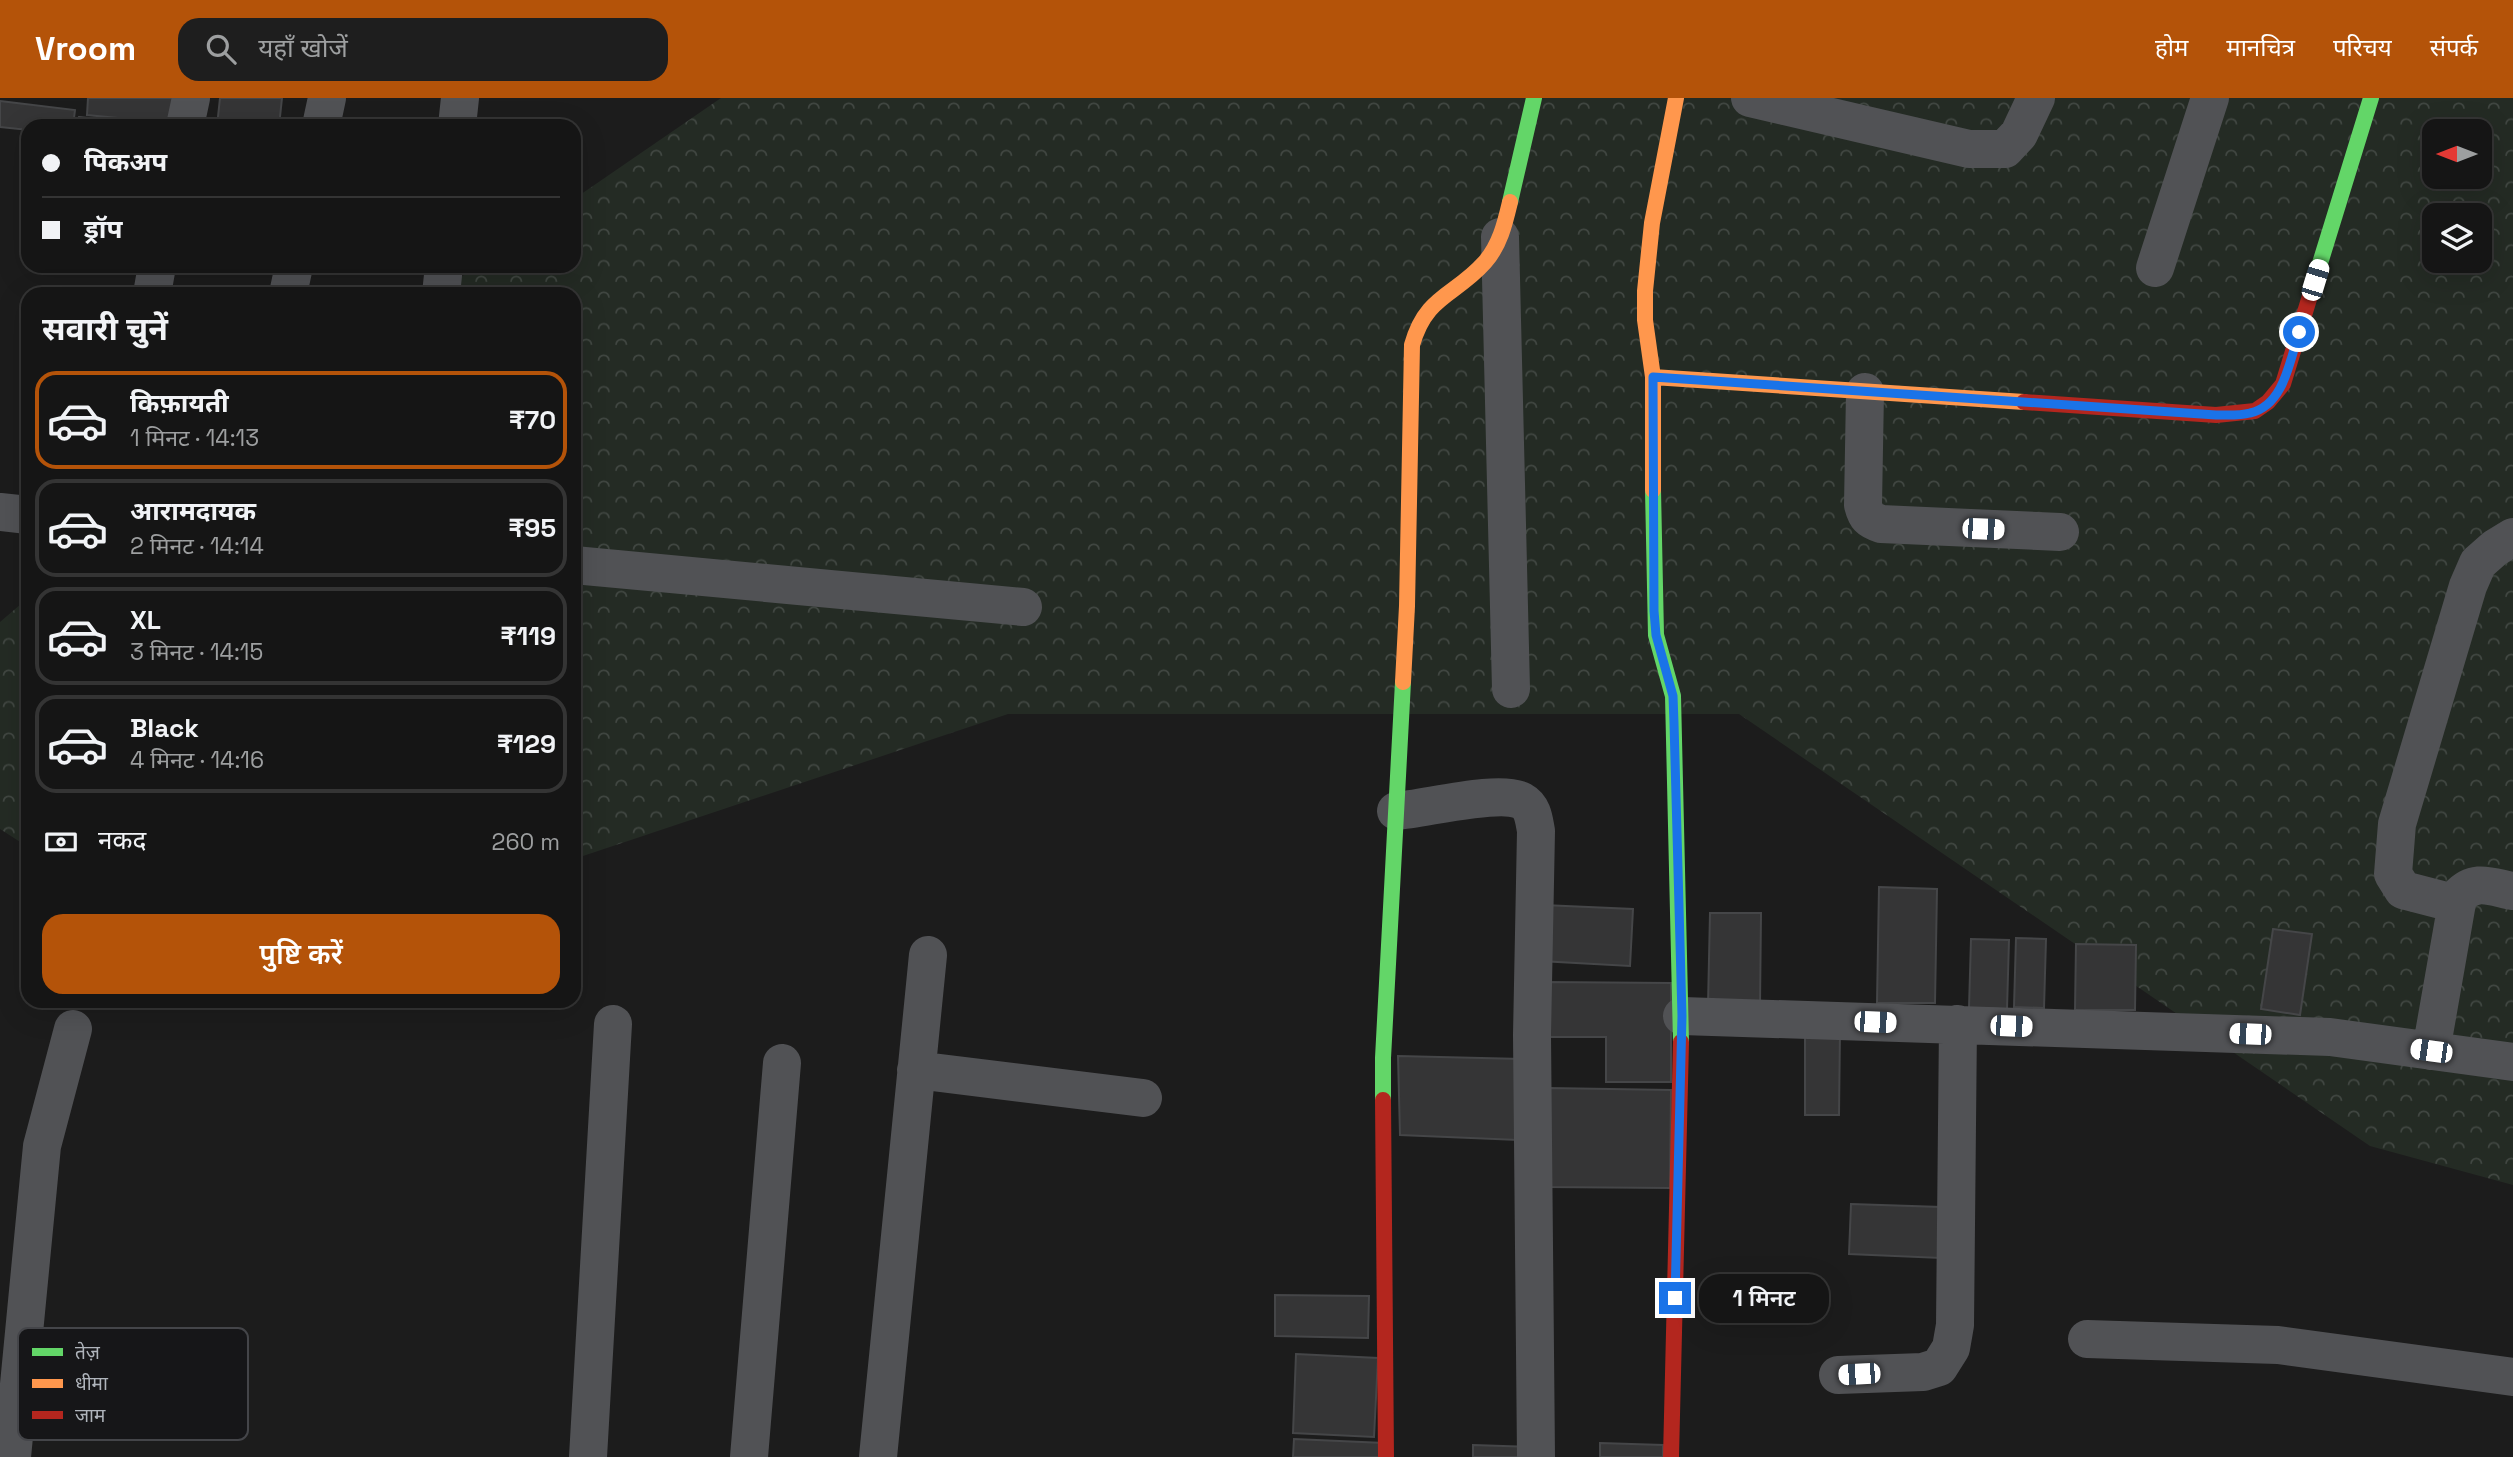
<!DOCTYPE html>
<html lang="hi">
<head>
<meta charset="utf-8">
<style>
  body { margin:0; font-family:"Space Grotesk","Noto Sans Devanagari",sans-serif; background:#1e1e1e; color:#f1f3f6; height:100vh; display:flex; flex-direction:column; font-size:26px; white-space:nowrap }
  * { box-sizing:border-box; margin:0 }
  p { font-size:23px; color:#9d9fa0 }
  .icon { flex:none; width:38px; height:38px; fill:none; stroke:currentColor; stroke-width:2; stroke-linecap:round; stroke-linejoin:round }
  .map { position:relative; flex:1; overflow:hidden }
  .details { position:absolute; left:21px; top:189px; width:560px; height:721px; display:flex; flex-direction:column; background:#151515; border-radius:21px; box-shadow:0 7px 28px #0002,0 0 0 2px #343434 }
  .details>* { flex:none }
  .top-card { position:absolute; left:21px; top:21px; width:560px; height:154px; border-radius:21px; box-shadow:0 7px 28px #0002,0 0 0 2px #343434; display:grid; align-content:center; height:154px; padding:0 21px; background:#151515 }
  .needle { width:46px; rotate:270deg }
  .tools { position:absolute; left:2422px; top:21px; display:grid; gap:14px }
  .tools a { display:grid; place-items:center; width:70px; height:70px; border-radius:14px; background:#151515; box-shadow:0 7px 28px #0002,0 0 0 2px #343434; font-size:35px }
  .end { position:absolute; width:32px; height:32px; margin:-16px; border:9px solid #1a73e8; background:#fff; box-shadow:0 0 0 4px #fff }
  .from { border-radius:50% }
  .bubble { position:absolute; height:49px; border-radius:21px; background:#151515; box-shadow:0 7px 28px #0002,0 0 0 2px #343434; font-size:23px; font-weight:600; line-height:49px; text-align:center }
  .car { position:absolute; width:21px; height:42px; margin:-21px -10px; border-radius:9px; box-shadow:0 0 5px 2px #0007; background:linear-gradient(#fff 24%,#345 0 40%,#fff 0 76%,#345 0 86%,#fff 0) }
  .top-card b { display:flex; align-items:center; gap:24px; height:66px; font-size:26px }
  .top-card b+b { border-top:2px solid #343434 }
  .top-card i { width:18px; height:18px; background:#f1f3f6 }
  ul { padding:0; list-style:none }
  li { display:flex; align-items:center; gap:21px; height:98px; margin:0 14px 10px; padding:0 7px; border:4px solid #343434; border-radius:21px }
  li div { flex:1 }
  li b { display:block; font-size:26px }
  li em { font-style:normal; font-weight:600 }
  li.current { border-color:#b45309 }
  li>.icon { width:63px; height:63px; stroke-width:1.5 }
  h2 { padding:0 21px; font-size:32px; line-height:84px }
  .pay { display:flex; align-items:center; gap:18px; height:77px; padding:0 21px; font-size:26px }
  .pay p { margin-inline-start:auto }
  .primary-button { display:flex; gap:14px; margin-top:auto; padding:14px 21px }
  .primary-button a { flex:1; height:80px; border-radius:21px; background:#b45309; color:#fff; font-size:28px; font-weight:600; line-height:80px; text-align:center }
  header { display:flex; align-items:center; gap:42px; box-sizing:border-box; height:98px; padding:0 35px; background:#b45309; color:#fff }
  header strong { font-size:33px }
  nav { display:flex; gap:38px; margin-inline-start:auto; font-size:24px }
  .search { width:490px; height:63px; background:#1e1e1e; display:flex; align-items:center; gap:18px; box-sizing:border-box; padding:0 24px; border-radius:21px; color:#9d9fa0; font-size:26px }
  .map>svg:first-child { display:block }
  .forest { fill:url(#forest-crowns); fill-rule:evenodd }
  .building { fill:#353536; stroke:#454648; stroke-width:2 }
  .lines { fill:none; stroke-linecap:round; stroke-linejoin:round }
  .street { stroke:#515255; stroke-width:38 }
  .fast { stroke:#63d668; stroke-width:16 }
  .slow { stroke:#ff974d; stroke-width:16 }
  .jam { stroke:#b3261e; stroke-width:16 }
  .route { stroke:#1a73e8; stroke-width:9 }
  .key { fill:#161618; stroke:#444549; stroke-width:2 }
  .key-label { font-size:19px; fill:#afb4bb }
</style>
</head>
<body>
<header>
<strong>Vroom</strong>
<div class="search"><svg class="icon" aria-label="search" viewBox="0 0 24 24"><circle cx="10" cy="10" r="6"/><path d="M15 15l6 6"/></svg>यहाँ खोजें</div>
<nav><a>होम</a><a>मानचित्र</a><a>परिचय</a><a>संपर्क</a></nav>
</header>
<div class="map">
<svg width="2513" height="1359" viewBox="0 0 2513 1359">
  <defs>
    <pattern id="forest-crowns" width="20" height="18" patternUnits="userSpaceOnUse" patternTransform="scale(1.75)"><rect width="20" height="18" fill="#242b24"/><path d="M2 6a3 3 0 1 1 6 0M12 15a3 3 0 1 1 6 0" fill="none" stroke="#414742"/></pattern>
  </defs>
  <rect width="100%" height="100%" fill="#1c1c1c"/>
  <path class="forest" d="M721,0H2513V1087L2370,1048L1739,616H1008L574,761V196H436L477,168H574V101ZM2434,33H2480V79H2434ZM2434,117H2480V163H2434Z
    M28,500V749L0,731V524Z"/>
  <path class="building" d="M88,0H173L170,25L87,17Z
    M220,0H282L279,28H217Z
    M0,3L75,12L73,28H28V32L0,29Z
    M79,19L166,28H78Z
    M183,168H250L249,176L182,170Z
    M1879,789L1937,791L1935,905H1877Z
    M1543,807L1633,811L1630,868L1540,863Z
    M1710,815H1761L1760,908L1708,907Z
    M2273,831L2312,836L2300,917L2261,911Z
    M2016,840L2046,841L2044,910L2014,909Z
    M1971,841L2009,842L2007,911L1969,910Z
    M2076,846L2136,847L2135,912H2075Z
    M1544,884L1671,885V984H1606V939H1544Z
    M1805,931H1840L1839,1017H1805Z
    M1398,958L1522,961L1518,1042L1400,1037Z
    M1548,990L1671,992L1670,1090L1547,1089Z
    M1851,1106L1941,1109V1160L1849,1156Z
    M1275,1197L1369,1198L1368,1240L1275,1238Z
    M1296,1256L1378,1260L1374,1339L1293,1335Z
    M1294,1341L1384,1345V1359H1293Z
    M1600,1345L1663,1347V1359H1600Z
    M1473,1347L1534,1349L1533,1359H1473Z"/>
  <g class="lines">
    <path class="street" d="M1750,0L1969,51H2005L2019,36L2036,0
      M185,28L191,0
      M321,28L327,0
      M457,28L460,0
      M1500,139L1511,591
      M2155,170L2210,0
      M152,196L157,168
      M288,196L294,168
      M441,196L444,168
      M1865,294L1863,407C1866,419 1869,422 1881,426L2060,434
      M0,414L28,417
      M574,467L1023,509
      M1396,713C1425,711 1499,691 1522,703C1533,709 1534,722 1536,733L1532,937L1536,1359
      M2457,806L2403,792L2393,776L2397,726L2468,488L2478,465L2495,450L2513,439
      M1682,918L2330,939L2513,964
      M2431,953L2458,799C2475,780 2491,789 2513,793
      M916,972L1143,1000
      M2087,1241L2278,1247L2513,1279
      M1838,1277L1923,1274L1939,1269L1951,1250L1955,1227L1958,926
      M12,1359L42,1048L73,931
      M588,1359L613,926
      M749,1359L782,965
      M878,1359L928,857"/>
    <path class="fast" d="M1510,104L1534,0
      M2317,175L2371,0
      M1653,392L1656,537L1673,598L1681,944
      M1383,1002V960L1403,584"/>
    <path class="slow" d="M1653,279L2024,304
      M1653,392V279L1645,222V193L1652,125L1676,0
      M1403,584L1407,508L1412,247C1426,197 1455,198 1485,164C1500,147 1505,125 1510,104"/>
    <path class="jam" d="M2024,304L2216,317L2255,313L2268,304L2283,286L2317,175
      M1383,1002L1386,1359
      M1671,1359L1681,944"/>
  </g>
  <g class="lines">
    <path class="route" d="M1675,1200L1682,918L1674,625L1673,598L1656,537L1654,513L1653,279L2216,317C2227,317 2239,318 2250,315C2284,308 2290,262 2299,234"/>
  </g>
  <rect x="18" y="1230" width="230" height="112" rx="10" class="key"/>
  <rect x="32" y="1250" width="31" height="8" fill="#63d668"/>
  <rect x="32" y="1281" width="31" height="9" fill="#ff974d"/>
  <rect x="32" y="1313" width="31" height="8" fill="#b3261e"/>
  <g class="key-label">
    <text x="75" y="1261">तेज़</text>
    <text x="75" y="1292">धीमा</text>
    <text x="75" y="1324">जाम</text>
  </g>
</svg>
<div class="tools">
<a><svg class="needle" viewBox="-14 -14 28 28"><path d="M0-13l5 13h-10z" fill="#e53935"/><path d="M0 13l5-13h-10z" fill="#9d9fa0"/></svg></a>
<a><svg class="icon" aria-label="layers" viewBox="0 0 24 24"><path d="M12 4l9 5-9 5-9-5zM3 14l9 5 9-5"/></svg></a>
</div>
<i class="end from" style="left:2299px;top:234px"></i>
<i class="end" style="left:1675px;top:1200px"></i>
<div class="bubble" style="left:1699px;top:1176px;width:130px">1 मिनट</div>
<i class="car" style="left:2315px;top:182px;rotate:17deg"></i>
<i class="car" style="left:1983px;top:431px;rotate:92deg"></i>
<i class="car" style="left:1875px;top:924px;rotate:92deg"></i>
<i class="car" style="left:2011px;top:928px;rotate:92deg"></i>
<i class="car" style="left:2250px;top:936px;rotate:272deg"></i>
<i class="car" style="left:2431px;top:953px;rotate:278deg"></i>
<i class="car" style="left:1859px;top:1276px;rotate:267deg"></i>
<div class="top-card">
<b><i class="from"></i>पिकअप</b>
<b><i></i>ड्रॉप</b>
</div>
<section class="details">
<h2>सवारी चुनें</h2>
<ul>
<li class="current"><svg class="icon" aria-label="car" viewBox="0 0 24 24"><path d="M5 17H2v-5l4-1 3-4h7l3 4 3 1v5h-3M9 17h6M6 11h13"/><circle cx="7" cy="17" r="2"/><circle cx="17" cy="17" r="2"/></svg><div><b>किफ़ायती</b><p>1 मिनट · 14:13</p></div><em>₹70</em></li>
<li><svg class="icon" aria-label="car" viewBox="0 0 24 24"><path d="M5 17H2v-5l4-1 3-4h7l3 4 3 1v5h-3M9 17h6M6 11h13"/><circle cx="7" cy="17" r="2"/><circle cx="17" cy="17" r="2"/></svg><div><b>आरामदायक</b><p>2 मिनट · 14:14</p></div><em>₹95</em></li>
<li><svg class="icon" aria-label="car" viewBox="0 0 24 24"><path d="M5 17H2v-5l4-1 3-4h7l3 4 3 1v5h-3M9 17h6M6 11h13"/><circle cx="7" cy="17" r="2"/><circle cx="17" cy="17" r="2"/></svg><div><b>XL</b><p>3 मिनट · 14:15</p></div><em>₹119</em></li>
<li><svg class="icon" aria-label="car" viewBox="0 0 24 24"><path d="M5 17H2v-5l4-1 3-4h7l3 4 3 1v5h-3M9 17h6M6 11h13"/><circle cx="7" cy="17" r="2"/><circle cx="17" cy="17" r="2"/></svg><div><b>Black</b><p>4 मिनट · 14:16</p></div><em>₹129</em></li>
</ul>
<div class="pay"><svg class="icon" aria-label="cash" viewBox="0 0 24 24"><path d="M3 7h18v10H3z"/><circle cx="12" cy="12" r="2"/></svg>नकद<p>260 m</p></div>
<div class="primary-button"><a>पुष्टि करें</a></div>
</section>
</div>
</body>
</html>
